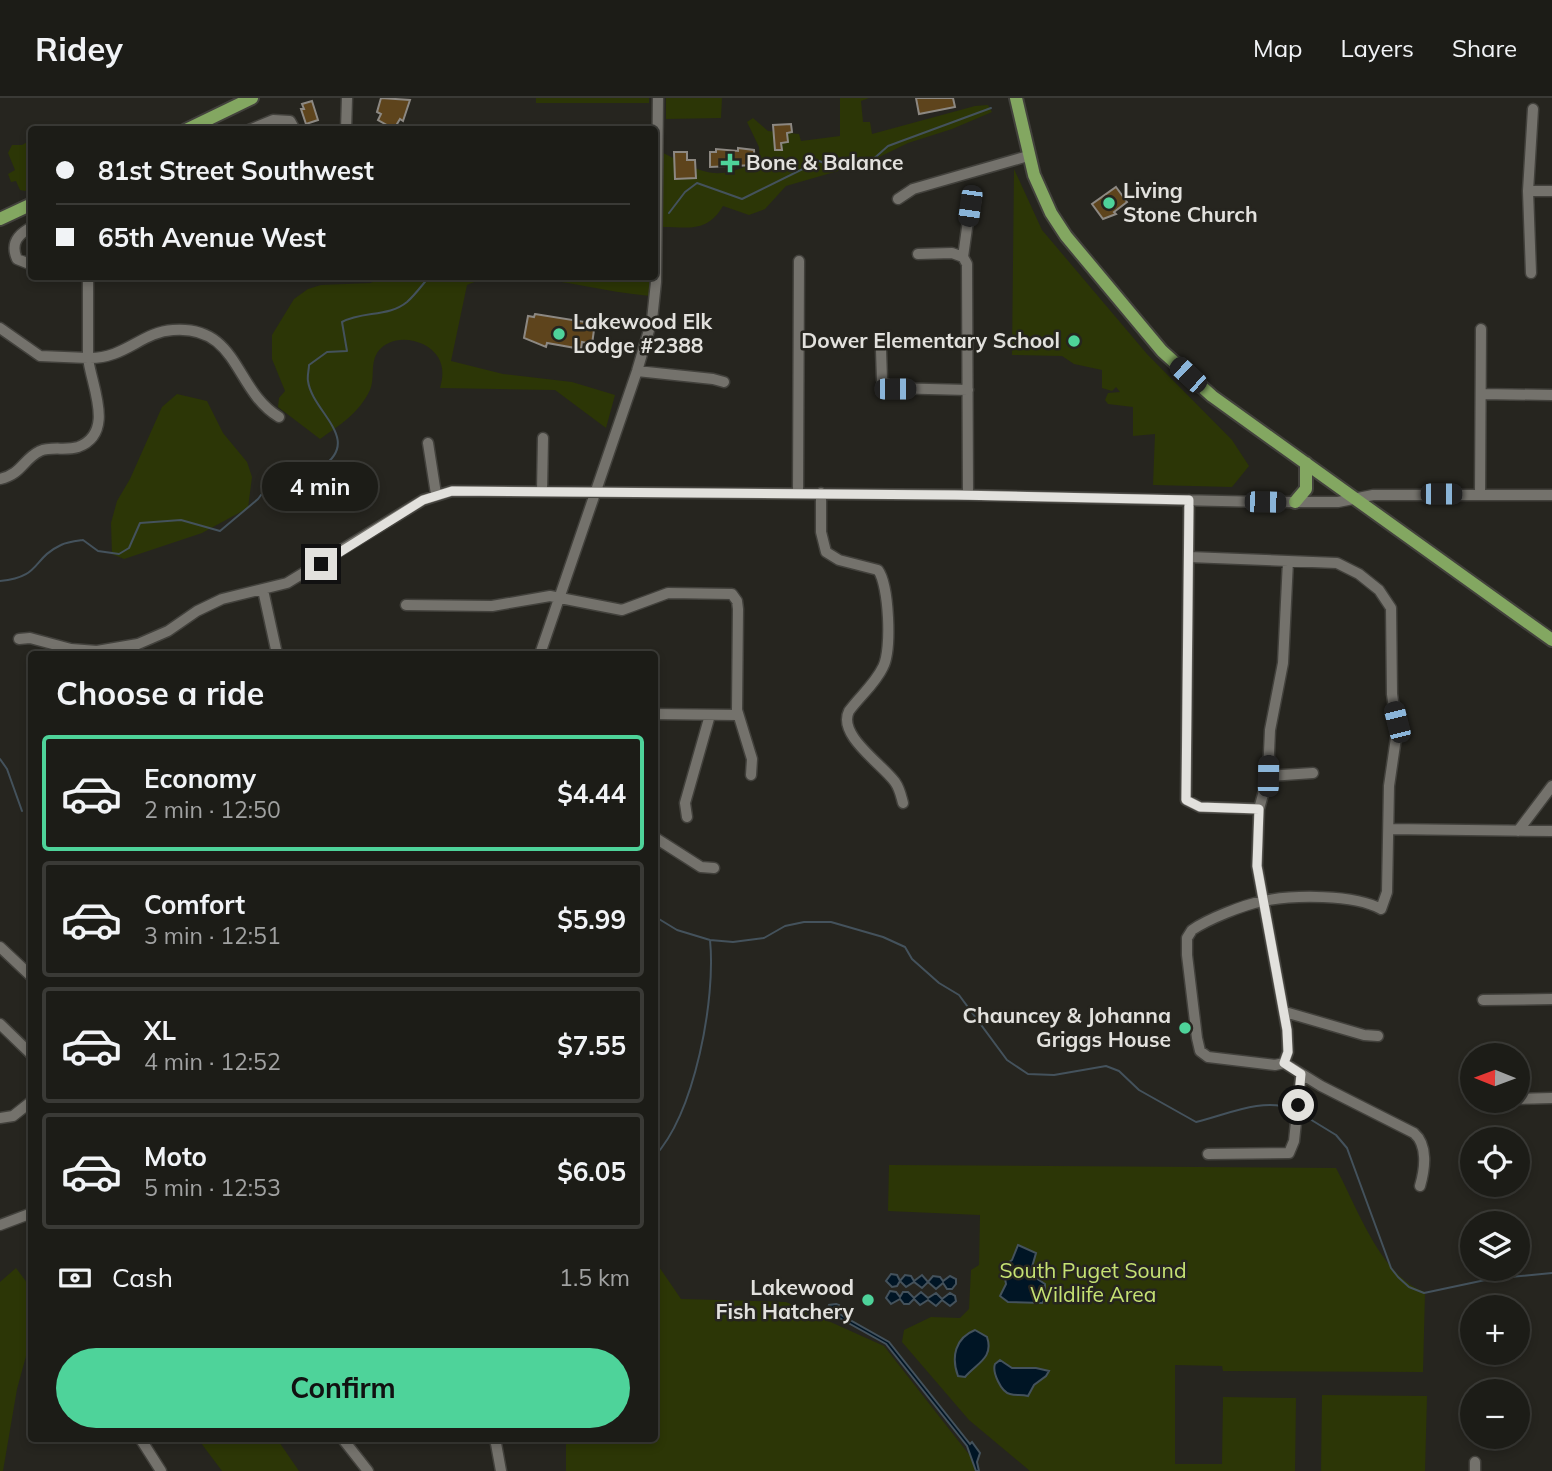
<!DOCTYPE html>
<html lang="en">
<head>
<meta charset="utf-8">
<style>
  body { margin:0; font-family:Mulish,sans-serif; background:#292924; color:#f1f3f6; height:100vh; display:flex; flex-direction:column; font-size:26px; white-space:nowrap }
  * { box-sizing:border-box; margin:0 }
  p { font-size:23px; color:#a0a1a1 }
  .icon { flex:none; width:38px; height:38px; fill:none; stroke:currentColor; stroke-width:2; stroke-linecap:round; stroke-linejoin:round }
  .map { position:relative; flex:1; overflow:hidden }
  .sheet { position:absolute; left:28px; top:553px; width:630px; height:791px; display:flex; flex-direction:column; background:#1c1c17; border-radius:7px; box-shadow:0 4px 10px #0003,0 0 0 2px #3a3a36 }
  .sheet>* { flex:none }
  .banner { position:absolute; left:28px; top:28px; width:630px; height:154px; border-radius:7px; box-shadow:0 4px 10px #0003,0 0 0 2px #3a3a36; display:grid; align-content:center; height:154px; padding:0 28px; background:#1c1c17 }
  .needle { width:46px; rotate:271deg }
  .buttons { position:absolute; left:1460px; top:945px; display:grid; gap:14px }
  .buttons a { display:grid; place-items:center; width:70px; height:70px; border-radius:50%; background:#1c1c17; box-shadow:0 4px 10px #0003,0 0 0 2px #3a3a36; font-size:35px }
  .end { position:absolute; width:32px; height:32px; margin:-16px; border:9px solid #e2e1dd; background:#111; box-shadow:0 0 0 4px #111 }
  .from { border-radius:50% }
  .bubble { position:absolute; height:49px; border-radius:24px; background:#1c1c17; box-shadow:0 4px 10px #0003,0 0 0 2px #3a3a36; font-size:23px; font-weight:700; line-height:49px; text-align:center }
  .car { position:absolute; width:21px; height:42px; margin:-21px -10px; border-radius:9px; box-shadow:0 0 5px 2px #0007; background:linear-gradient(#222 24%,#8ab4d8 0 40%,#222 0 76%,#8ab4d8 0 86%,#222 0) }
  .banner b { display:flex; align-items:center; gap:24px; height:66px; font-size:26px }
  .banner b+b { border-top:2px solid #3a3a36 }
  .banner i { width:18px; height:18px; background:#f1f3f6 }
  ul { padding:0; list-style:none }
  li { display:flex; align-items:center; gap:21px; height:116px; margin:0 14px 10px; padding:0 14px; border:4px solid #3a3a36; border-radius:7px }
  li div { flex:1 }
  li b { display:block; font-size:26px }
  li em { font-style:normal; font-weight:700 }
  li.selected { border-color:#4ed39a }
  li>.icon { width:63px; height:63px; stroke-width:1.5 }
  h2 { padding:0 28px; font-size:32px; line-height:84px }
  .pay { display:flex; align-items:center; gap:18px; height:77px; padding:0 28px; font-size:26px }
  .pay p { margin-inline-start:auto }
  .primary-button { display:flex; gap:14px; margin-top:auto; padding:14px 28px }
  .primary-button a { flex:1; height:80px; border-radius:42px; background:#4ed39a; color:#111; font-size:28px; font-weight:700; line-height:80px; text-align:center }
  header { display:flex; align-items:center; gap:42px; box-sizing:border-box; height:98px; padding:0 35px; background:#1c1c17; border-bottom:2px solid #3a3a36 }
  header strong { font-size:33px }
  nav { display:flex; gap:38px; margin-inline-start:auto; font-size:24px }
  .map>svg:first-child { display:block }
  .green { fill:#2c3606 }
  .water { fill:#001525; stroke:#44525c; stroke-width:2 }
  .lines { fill:none; stroke-linecap:round; stroke-linejoin:round }
  .stream { stroke:#44525c; stroke-width:2 }
  .building { fill:#5e441c; stroke:#8c8882; stroke-width:2 }
  .minor-casing { stroke:#42413c; stroke-width:13 }
  .major-casing { stroke:#42413c; stroke-width:16 }
  .minor { stroke:#74726c; stroke-width:10 }
  .major { stroke:#83a761; stroke-width:12 }
  .route { stroke:#e2e1dd; stroke-width:9 }
  .poi-dot { fill:#4ed39a; stroke:#26251f; stroke-width:2.5 }
  .labels { text-anchor:middle; stroke-width:5; stroke-linejoin:round; paint-order:stroke }
  .poi-label { font-size:21px; font-weight:bold; fill:#e2e1dd; stroke:#26251f; text-anchor:start }
  .park-label { font-size:21px; fill:#c6e273; stroke:#26251f }
</style>
</head>
<body>
<header>
<strong>Ridey</strong>
<nav><a>Map</a><a>Layers</a><a>Share</a></nav>
</header>
<div class="map">
<svg width="1552" height="1373" viewBox="0 0 1552 1373">
  <rect width="100%" height="100%" fill="#26251f"/>
  <path class="green" d="M536,0H649V5H536Z
    M666,0H722L721,20L666,21Z
    M840,0H869L861,3L863,24H870L872,36L975,8L988,7L992,14L952,31L908,45L869,64L786,88L765,111L749,117L723,108C707,135 689,129 662,129L661,54C705,75 714,85 760,62L759,49L747,24L753,20L768,33L799,36L801,43L840,38Z
    M31,42V90L25,93L20,92L16,83L11,84L8,76L15,72L8,55L12,47H22Z
    M1014,71L1042,132L1147,256L1232,342L1249,368L1232,389L1153,387L1155,336L1133,338V309L1108,306L1105,302L1108,295L1120,294L1116,289L1112,293L1102,290V272L1074,266L1062,258L1012,257Z
    M388,179H503L482,181L467,187L451,263L503,276L572,284L615,297L606,330L555,292L440,290C443,279 444,269 438,259C426,240 391,234 377,255C370,267 375,281 370,292C359,315 340,327 320,341L278,309L279,300L285,293L272,261V237L294,201L308,191L321,187L370,185Z
    M516,179H649L650,198C605,194 561,181 516,179Z
    M177,296L207,303L223,335L247,364L252,379L248,410L202,435L124,461L112,456L111,425L117,403L130,381L162,309Z
    M889,1067L1336,1070C1357,1109 1381,1179 1425,1194L1423,1274L1223,1273L1222,1268L1175,1267V1366H1222L1223,1299L1296,1300L1295,1373H1030L969,1322L902,1244L904,1232L931,1219L960,1220L969,1211L971,1172L979,1167L980,1117L888,1113Z
    M655,1163L681,1201L786,1204L884,1248L971,1359L975,1373H566V1341L654,1340Z
    M16,1170L31,1190V1240L17,1291L3,1373H0V1184Z
    M1322,1297L1427,1298L1425,1373H1321Z
    M198,1341H277L299,1373H222Z"/>
  <path class="water" d="M1018,1147L1036,1155L1030,1176L1045,1186V1201L1042,1205L1008,1204L1000,1198L1006,1186L1003,1169L1012,1162Z
    M891,1176L897,1177L900,1183L905,1177L911,1178L914,1183L922,1177L928,1184L933,1178L940,1179L943,1183L950,1178L956,1181V1186L952,1191H947L943,1185L936,1191L928,1184L922,1190L914,1184L906,1189L900,1183L897,1188L892,1189L886,1183Z
    M890,1193L896,1194L900,1199L903,1194H908L914,1200L921,1194L928,1200L936,1195L942,1201L950,1195L955,1198L956,1203L950,1208L942,1202L936,1208L928,1202L920,1207L914,1201L909,1206H904L900,1201L891,1206L886,1200Z
    M836,1206L839,1207L836,1214L889,1244L970,1346L972,1344L980,1355L977,1364L979,1373H976L967,1348L886,1246L834,1217L828,1211L829,1207Z
    M975,1232L987,1239C994,1260 977,1265 965,1279L958,1278C951,1259 955,1240 975,1232Z
    M1000,1262L1012,1270H1036L1049,1273L1046,1278L1034,1287L1028,1298C1021,1296 1016,1298 1010,1296C1001,1294 992,1274 995,1266Z"/>
  <g class="lines">
    <path class="stream" d="M669,115L685,94L697,85L742,101L819,63C832,69 847,68 861,72L888,48L991,10
      M0,483C42,479 31,461 61,447C67,444 76,443 83,442L98,453L119,456L129,450L140,425L181,422L220,433L258,401L270,385C291,384 305,381 322,369C363,341 312,314 308,283C307,278 309,272 309,267L327,254L347,253L342,224C362,213 389,219 407,204C415,197 422,187 430,178
      M0,661L7,671L22,713
      M27,722L32,733
      M654,818L677,832L710,842L733,844L764,840L785,828L804,824H831L883,839L905,849L912,861L939,885L959,897L1007,962L1028,976L1054,977L1106,968L1119,973L1139,992L1196,1024C1226,1017 1263,999 1292,1011
      M1300,1015L1336,1037L1347,1050L1391,1170L1398,1179L1409,1189L1424,1195L1490,1181L1552,1175
      M654,1059C695,1015 716,901 710,842"/>
  </g>
  <path class="building" d="M381,0L410,2L403,23L400,21L394,31L378,22L381,16L377,14Z
    M916,0H953L955,9L919,16Z
    M312,3L318,22L306,26L301,11H304L302,6Z
    M791,26L792,34L787,35L788,44L781,45L782,52H775L773,27Z
    M738,50L754,52L755,67L710,69V54H716V51L738,53Z
    M674,54H687V62H695L696,80L675,81Z
    M1116,89L1127,104L1114,114L1116,116L1103,121L1092,106Z
    M535,216L585,224L584,230L594,232L592,246L582,244L581,251L547,245L546,249L524,240L528,218L534,219Z"/>
  <g class="lines">
    <g class="minor-casing">
      <path id="minor" d="M249,32L273,22L290,23L295,32
        M346,32L347,0
        M1528,93H1552
        M898,101L913,91L1028,58
        M32,129C18,136 10,145 17,161L32,167
        M918,156L952,155L963,159
        M1531,175L1528,93L1533,11
        M88,178V260C125,261 141,234 173,232C239,227 234,292 279,319
        M0,230L40,258L88,260C91,287 116,335 78,349C66,353 52,348 40,353C23,361 22,376 0,381
        M881,252L882,282L890,290L968,292
        M637,273L713,281L724,284
        M1482,296L1552,297
        M428,345L436,396
        M542,393L543,340
        M798,395L799,163
        M821,395V434L826,454L839,462L878,472C889,487 892,552 883,569C875,586 860,598 849,613C837,637 882,666 895,684C900,691 901,698 903,705
        M1480,396L1481,231
        M968,397L967,166L963,159L970,108L975,104
        M1189,402L1186,702L1200,709L1259,711
        M1189,459L1337,465L1359,476L1379,492L1391,510L1392,596L1397,633L1389,688L1387,794L1381,811C1354,796 1293,797 1263,803C1243,807 1208,821 1192,832L1187,840V857L1197,940L1200,953L1208,959L1275,967L1284,965L1321,988L1414,1035C1428,1047 1425,1071 1420,1088
        M263,492L277,556
        M406,507L492,508L550,498L622,512L668,495L732,496L737,503L738,511L737,612L752,661L751,677
        M19,541L30,540L71,551L97,553L138,546L168,533L197,513L222,501L287,485L423,402L452,393L968,397L1265,404H1338L1373,397H1552
        M540,556L637,273L652,222L656,184L658,0
        M654,616L737,617
        M1268,678L1313,675
        M687,719L685,705L710,617
        M1389,731L1552,733
        M1518,733L1552,688
        M654,739L701,769L714,770
        M0,849L32,879
        M1483,902L1552,901
        M1285,914L1364,937L1378,938
        M0,926L32,957
        M1284,965L1288,954L1287,932L1257,768L1259,711L1268,678L1270,632L1283,565L1288,463
        M1517,1001L1552,1000
        M0,1020L13,1018L32,1003
        M1208,1056L1289,1055L1294,1043L1301,976
        M0,1127L32,1115
        M140,1340L161,1373
        M342,1340L368,1373
        M495,1340L501,1373
        M1475,1373V1364"/>
    </g>
    <g class="major-casing">
      <path id="major" d="M1016,0L1034,77L1051,115L1066,138L1162,253L1212,298L1552,542
        M186,32L252,0
        M0,121L32,106
        M1295,404L1306,391V365"/>
    </g>
    <use href="#minor" class="minor"/>
    <use href="#major" class="major"/>
  </g>
  <g class="lines">
    <path class="route" d="M321,466L423,402L452,393L955,397L1189,402L1186,702L1200,709L1259,711L1257,768L1287,932L1288,954L1284,965L1301,976L1298,1007"/>
  </g>
  <g class="poi-dot">
    <path d="M726.5 54.5h7v7h7v7h-7v7h-7v-7h-7v-7h7z"/>
    <circle cx="1109" cy="105" r="7"/>
    <circle cx="559" cy="236" r="7"/>
    <circle cx="1074" cy="243" r="7"/>
    <circle cx="1185" cy="930" r="7"/>
    <circle cx="868" cy="1202" r="7"/>
  </g>
  <g class="labels">
    <g class="poi-label">
      <text x="746" y="72">Bone &amp; Balance</text>
      <text x="1123" y="100">Living<tspan x="1123" dy="24">Stone Church</tspan></text>
      <text x="573" y="231">Lakewood Elk<tspan x="573" dy="24">Lodge #2388</tspan></text>
      <text x="1060" y="250" text-anchor="end">Dower Elementary School</text>
      <text x="1171" y="925" text-anchor="end">Chauncey &amp; Johanna<tspan x="1171" dy="24">Griggs House</tspan></text>
      <text x="854" y="1197" text-anchor="end">Lakewood<tspan x="854" dy="24">Fish Hatchery</tspan></text>
    </g>
    <g class="park-label">
      <text x="1093" y="1180">South Puget Sound<tspan x="1093" dy="24">Wildlife Area</tspan></text>
    </g>
  </g>
</svg>
<div class="buttons">
<a><svg class="needle" viewBox="-14 -14 28 28"><path d="M0-13l5 13h-10z" fill="#e53935"/><path d="M0 13l5-13h-10z" fill="#a0a1a1"/></svg></a>
<a><svg class="icon" aria-label="locate" viewBox="0 0 24 24"><circle cx="12" cy="12" r="6"/><path d="M12 2v4M12 18v4M2 12h4M18 12h4"/></svg></a>
<a><svg class="icon" aria-label="layers" viewBox="0 0 24 24"><path d="M12 4l9 5-9 5-9-5zM3 14l9 5 9-5"/></svg></a>
<a>+</a>
<a>−</a>
</div>
<i class="end from" style="left:1298px;top:1007px"></i>
<i class="end" style="left:321px;top:466px"></i>
<div class="bubble" style="left:262px;top:364px;width:116px">4 min</div>
<i class="car" style="left:970px;top:108px;rotate:188deg"></i>
<i class="car" style="left:1188px;top:277px;rotate:313deg"></i>
<i class="car" style="left:895px;top:291px;rotate:90deg"></i>
<i class="car" style="left:1441px;top:396px;rotate:90deg"></i>
<i class="car" style="left:1265px;top:404px;rotate:91deg"></i>
<i class="car" style="left:1397px;top:624px;rotate:346deg"></i>
<i class="car" style="left:1268px;top:678px;rotate:1deg"></i>
<div class="banner">
<b><i class="from"></i>81st Street Southwest</b>
<b><i></i>65th Avenue West</b>
</div>
<section class="sheet">
<h2>Choose a ride</h2>
<ul>
<li class="selected"><svg class="icon" aria-label="car" viewBox="0 0 24 24"><path d="M5 17H2v-5l4-1 3-4h7l3 4 3 1v5h-3M9 17h6M6 11h13"/><circle cx="7" cy="17" r="2"/><circle cx="17" cy="17" r="2"/></svg><div><b>Economy</b><p>2 min · 12:50</p></div><em>$4.44</em></li>
<li><svg class="icon" aria-label="car" viewBox="0 0 24 24"><path d="M5 17H2v-5l4-1 3-4h7l3 4 3 1v5h-3M9 17h6M6 11h13"/><circle cx="7" cy="17" r="2"/><circle cx="17" cy="17" r="2"/></svg><div><b>Comfort</b><p>3 min · 12:51</p></div><em>$5.99</em></li>
<li><svg class="icon" aria-label="car" viewBox="0 0 24 24"><path d="M5 17H2v-5l4-1 3-4h7l3 4 3 1v5h-3M9 17h6M6 11h13"/><circle cx="7" cy="17" r="2"/><circle cx="17" cy="17" r="2"/></svg><div><b>XL</b><p>4 min · 12:52</p></div><em>$7.55</em></li>
<li><svg class="icon" aria-label="car" viewBox="0 0 24 24"><path d="M5 17H2v-5l4-1 3-4h7l3 4 3 1v5h-3M9 17h6M6 11h13"/><circle cx="7" cy="17" r="2"/><circle cx="17" cy="17" r="2"/></svg><div><b>Moto</b><p>5 min · 12:53</p></div><em>$6.05</em></li>
</ul>
<div class="pay"><svg class="icon" aria-label="cash" viewBox="0 0 24 24"><path d="M3 7h18v10H3z"/><circle cx="12" cy="12" r="2"/></svg>Cash<p>1.5 km</p></div>
<div class="primary-button"><a>Confirm</a></div>
</section>
</div>
</body>
</html>
